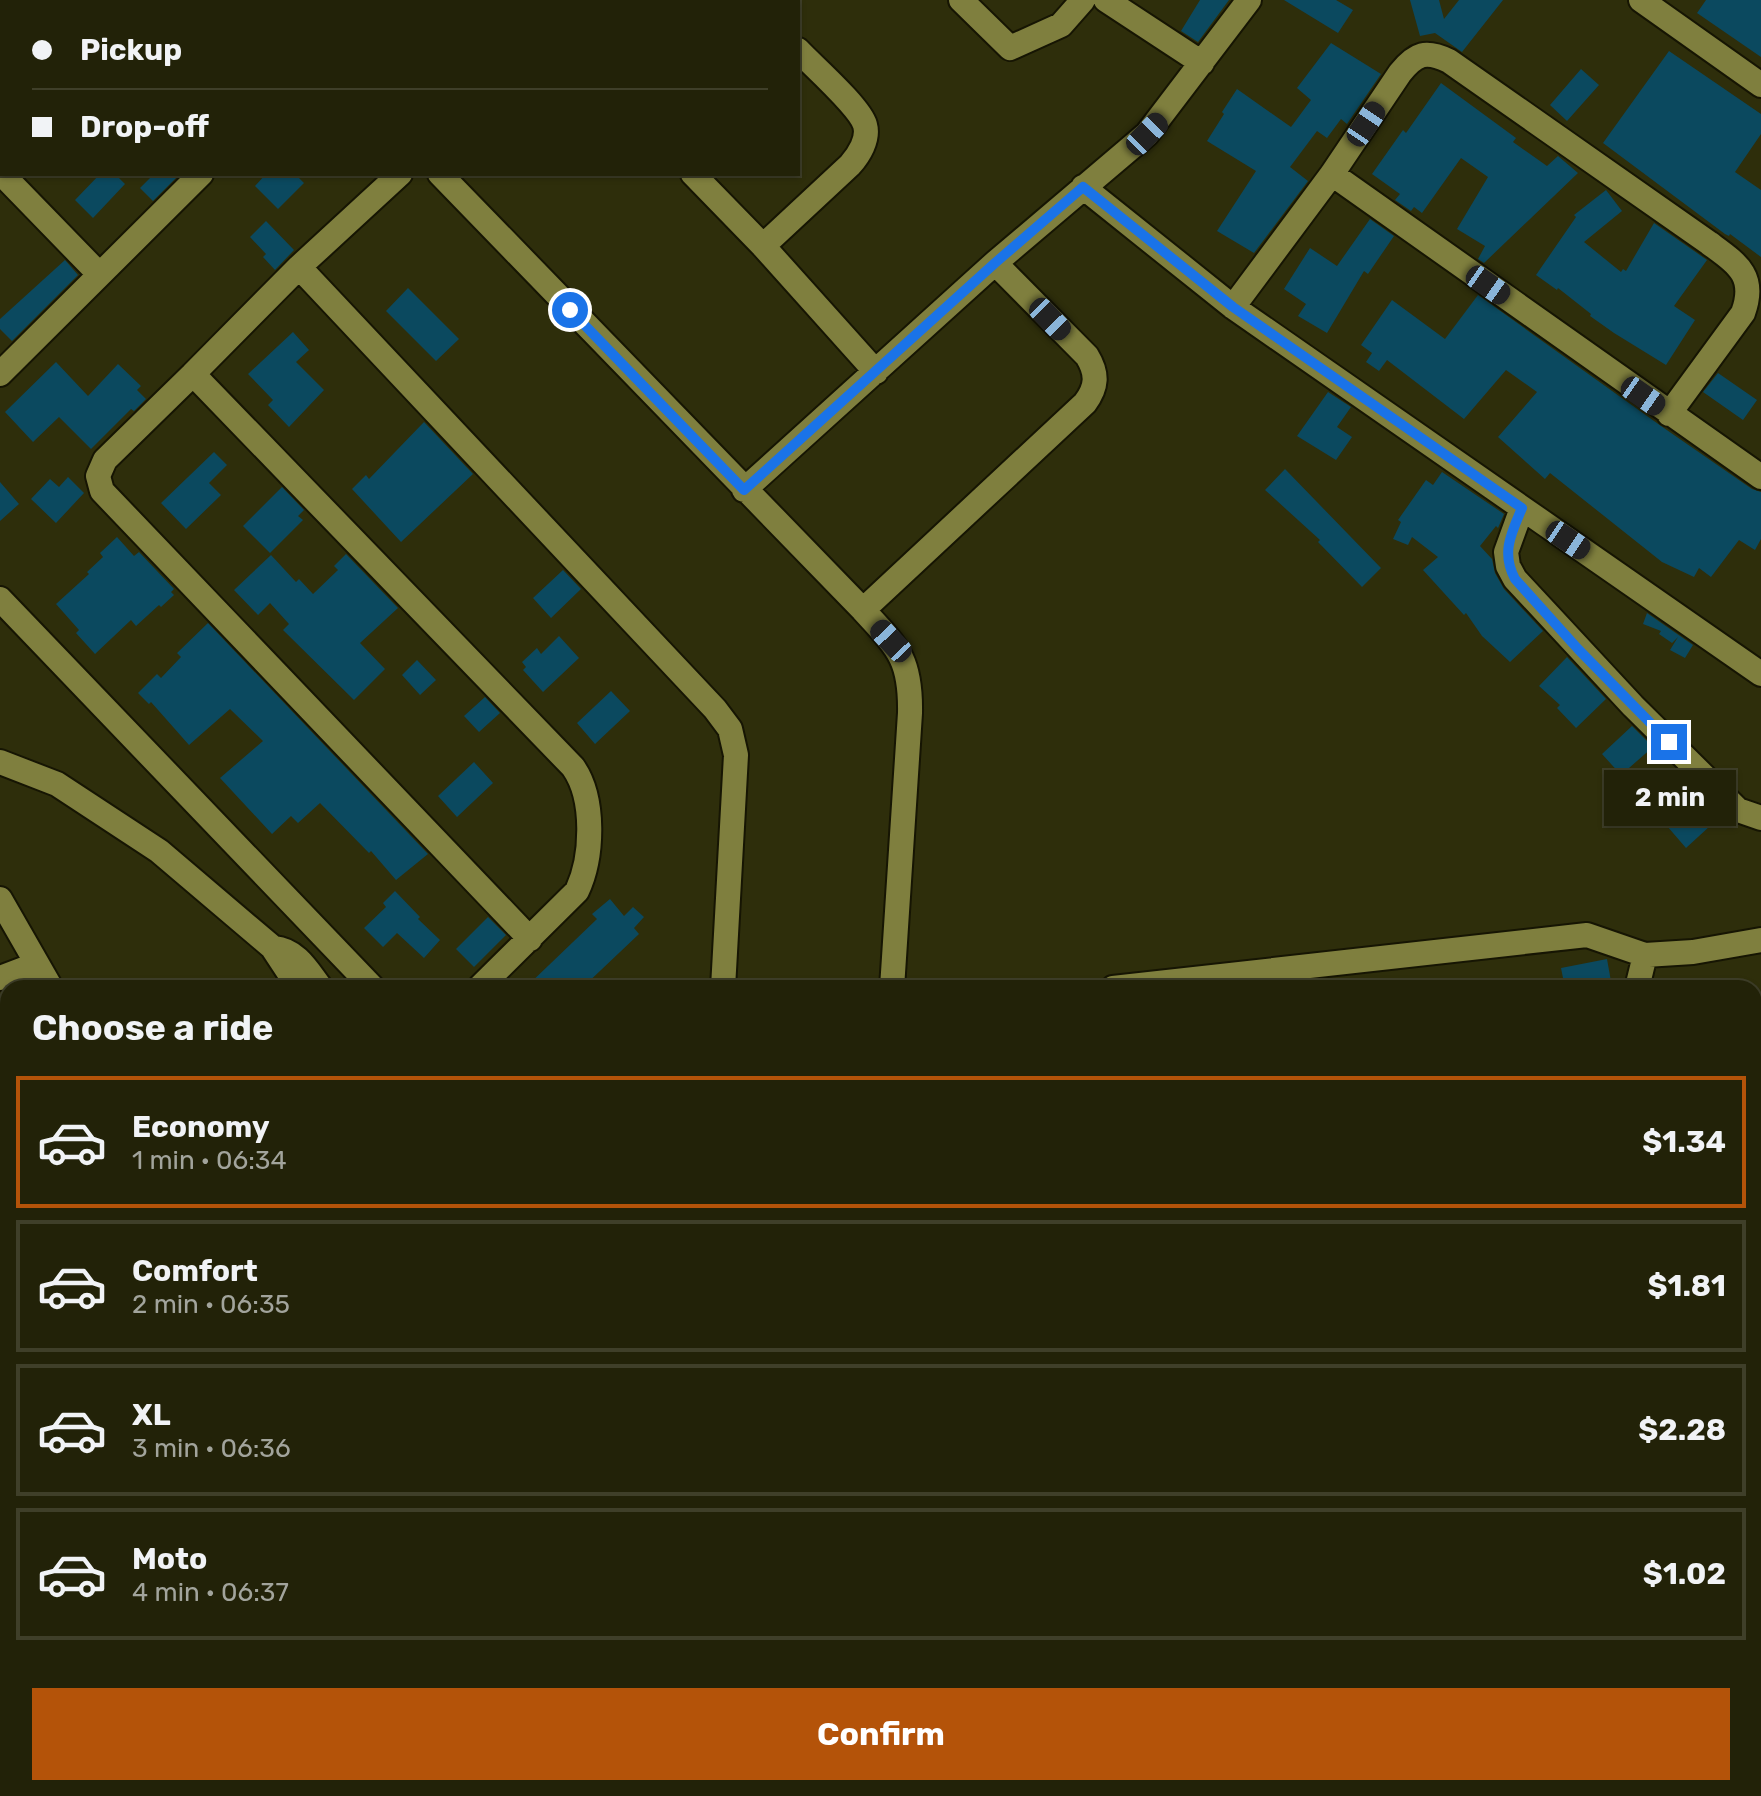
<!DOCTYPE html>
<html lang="en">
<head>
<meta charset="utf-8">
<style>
  body { margin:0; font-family:Rubik,sans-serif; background:#2a2a12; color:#f1f3f6; height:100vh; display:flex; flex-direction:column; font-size:30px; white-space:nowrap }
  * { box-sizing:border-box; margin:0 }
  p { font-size:26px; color:#a2a49c }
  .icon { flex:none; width:44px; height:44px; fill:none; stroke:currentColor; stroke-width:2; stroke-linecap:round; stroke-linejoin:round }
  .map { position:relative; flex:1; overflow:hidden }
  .side { position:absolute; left:0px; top:980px; width:1762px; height:816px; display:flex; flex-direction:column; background:#222208; border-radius:24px 24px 0 0; box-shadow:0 2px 6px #0004,0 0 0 2px #3f3f29 }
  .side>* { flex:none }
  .top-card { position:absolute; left:0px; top:0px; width:800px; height:176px; box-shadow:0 2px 6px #0004,0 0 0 2px #3f3f29; display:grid; align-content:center; height:176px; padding:0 32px; background:#222208 }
  .end { position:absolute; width:36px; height:36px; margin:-18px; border:10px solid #1a73e8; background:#fff; box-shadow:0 0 0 4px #fff }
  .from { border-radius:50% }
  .bubble { position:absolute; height:56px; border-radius:0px; background:#222208; box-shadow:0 2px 6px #0004,0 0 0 2px #3f3f29; font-size:26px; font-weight:700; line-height:56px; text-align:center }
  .car { position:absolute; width:24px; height:48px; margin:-24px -12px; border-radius:10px; box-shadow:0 0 6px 2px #0007; background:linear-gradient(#222 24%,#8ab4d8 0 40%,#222 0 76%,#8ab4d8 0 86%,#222 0) }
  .top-card b { display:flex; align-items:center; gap:28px; height:76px; font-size:30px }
  .top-card b+b { border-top:2px solid #3f3f29 }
  .top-card i { width:20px; height:20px; background:#f1f3f6 }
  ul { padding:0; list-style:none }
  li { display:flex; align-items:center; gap:24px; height:132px; margin:0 16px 12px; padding:0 16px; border:4px solid #3f3f29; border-radius:0px }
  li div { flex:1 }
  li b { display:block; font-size:30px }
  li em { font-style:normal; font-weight:700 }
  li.active { border-color:#b45309 }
  li>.icon { width:72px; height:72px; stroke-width:1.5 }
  h2 { padding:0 32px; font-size:36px; line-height:96px }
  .action { display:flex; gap:16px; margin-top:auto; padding:16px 32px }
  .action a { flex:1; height:92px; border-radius:0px; background:#b45309; color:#fff; font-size:32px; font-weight:700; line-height:92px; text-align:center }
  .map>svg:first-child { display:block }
  .building { fill:#0b495f }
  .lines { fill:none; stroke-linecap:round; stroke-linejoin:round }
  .minor-casing { stroke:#161503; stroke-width:28 }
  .minor { stroke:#7f7f3e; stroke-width:24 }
  .route { stroke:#1a73e8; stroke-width:10 }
</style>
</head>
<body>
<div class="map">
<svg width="1761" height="1796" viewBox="0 0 1761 1796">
  <rect width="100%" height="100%" fill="#2e2e0b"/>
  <path class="building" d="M1200,0H1229L1198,42L1181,31Z
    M1284,0H1336L1353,10L1338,33Z
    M1410,0H1439L1444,19L1459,0H1503L1462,52L1435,33L1420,36Z
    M1706,0H1761V57L1697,13Z
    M1331,43L1381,74L1347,124L1341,119L1327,138L1317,131L1290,167L1308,181L1254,253L1217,231L1256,171L1207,141L1224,114L1222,112L1237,89L1291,127L1311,100L1297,88Z
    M1669,51L1761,114V134L1735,172L1761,190V257L1730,234L1729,236L1725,234L1603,143Z
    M1581,69L1599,85L1567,121L1550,105Z
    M1441,83L1516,138L1513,142L1547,166L1558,156L1578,173L1484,263L1478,259L1485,246L1457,229L1488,177L1461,158L1422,213L1414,207L1411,211L1395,200L1400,194L1372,174L1403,130L1406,133Z
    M100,174H115L125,184L93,218L75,200Z
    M154,174H180L153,201L140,188Z
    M266,174H295L304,183L278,209L255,186Z
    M1606,190L1622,211L1584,242L1621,272L1623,269L1626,271L1654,223L1707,260L1674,306L1695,320L1666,365L1614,333L1590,316L1591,314L1558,288L1557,290L1536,275L1576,217L1574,215Z
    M1370,219L1394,236L1368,274L1364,271L1327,333L1298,316L1306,304L1284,289L1310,248L1337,266Z
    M266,221L294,250L275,270L263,257L266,254L250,237Z
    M65,260L78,275L12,341L0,329V319Z
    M408,288L459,339L436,361L386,311Z
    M1478,295L1661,426L1752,489L1761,492V539L1755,550L1739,540L1711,577L1699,568L1694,577L1662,562L1550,473L1545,479L1498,437L1537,392L1506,370L1464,419L1387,360L1379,371L1366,362L1372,353L1361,345L1392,300L1445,339Z
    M293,332L309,350L296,362L324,390L289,427L268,405L273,400L248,374Z
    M56,362L88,396L118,364L141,386L137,390L146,399L134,411L131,409L91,449L59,417L33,442L5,412Z
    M1718,373L1757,400L1743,420L1703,392Z
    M1328,392L1351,407L1337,427L1352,437L1336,460L1297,436Z
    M424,422L473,474L401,542L352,489L366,475L369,479Z
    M214,452L227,465L209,483L221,495L186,529L161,503Z
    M1285,469L1381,568L1362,587L1318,542L1320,540L1265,490Z
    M1442,472L1504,514L1498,528L1496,526L1480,546L1492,559L1495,573L1504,589L1543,631L1510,662L1482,636L1466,613L1464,615L1423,570L1438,557L1412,537L1408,545L1393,539L1401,522L1398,520L1426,480L1433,485Z
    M68,477L84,493L56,523L31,499L50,479L59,487Z
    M0,482L19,504L0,521Z
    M282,487L304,510L298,516L303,520L270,553L243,526Z
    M117,537L134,556L139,552L174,589L171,592L174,595L161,607L159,605L136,626L131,620L95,654L76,633L79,630L56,604L89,574L87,572L103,557L100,553Z
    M346,554L398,608L360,643L385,669L354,700L283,630L289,624L270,603L258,615L234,590L271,555L296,582L299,579L313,594L338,570L334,566Z
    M563,570L581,589L551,618L533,598Z
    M1647,613L1693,645L1685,658L1670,650L1678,637L1672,643L1659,634L1661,631L1643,624Z
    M208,623L428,854L396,880L371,851L369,853L320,803L298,823L291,816L272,834L220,778L263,741L230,709L189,745L151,702L149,704L138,693L157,674L161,678L181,657L177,653Z
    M559,636L579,658L543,692L523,670L526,667L522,662L537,648L541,654Z
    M1567,657L1606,699L1576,728L1557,708L1560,705L1539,686Z
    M417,660L436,680L420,695L402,675Z
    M611,691L630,711L595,744L577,723Z
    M485,697L500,713L479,732L464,716Z
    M1632,726L1653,747L1621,775L1602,754Z
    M474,762L493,783L457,817L438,796Z
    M1701,795L1722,815L1686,848L1667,826Z
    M395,891L420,917L418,919L440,940L424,958L397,933L383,947L364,928L386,907L383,903Z
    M610,899L624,916L633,907L644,917L634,928L639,934L582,988H525L597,919L592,914Z
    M488,917L506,935L474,967L456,949Z
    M1607,959L1612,987L1565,988L1561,968Z"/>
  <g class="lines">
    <g class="minor-casing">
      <path id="minor" d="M39,0L41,2
        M272,0L274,2
        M523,0L525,2
        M749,0L751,2
        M961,0L1010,48L1061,25L1083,0
        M1106,0L1202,63
        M1641,0L1761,85
        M0,172L99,274
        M400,174L299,267L193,374L573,767C595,798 593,857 577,891L479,988
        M440,174L863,610C898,648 911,659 910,713L892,988
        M693,174L763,246L876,372
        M1332,174L1761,477
        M1083,187L1233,307L1761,674
        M763,246L850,165C859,155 869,139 865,125C860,107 813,66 798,50
        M299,267L715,709L730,729L736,755L723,988
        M1233,307L1332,174L1400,73C1416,53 1426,50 1449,61L1709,243C1736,263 1757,275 1743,313L1669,414
        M0,374L201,174
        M193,374L105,460L98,476L102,491L530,939
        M744,490L995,263L1147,134L1249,0
        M1522,508L1506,552L1508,566L1515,579L1633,706L1738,810L1761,818
        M0,599L373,988
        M863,610L1085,403C1097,387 1098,374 1087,356L995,263
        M0,762L57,784L159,851L272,947L299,988
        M0,899L51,988
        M274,948C297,950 308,971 321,988
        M0,978L37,964
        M1113,988L1587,935L1645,955L1693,952L1761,940
        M1637,988L1645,955
        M0,1245L8,1240
        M0,1612L8,1607
        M519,1788L524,1796
        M847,1788L851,1796
        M1454,1788C1475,1795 1495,1794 1516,1788
        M235,1796L245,1788
        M1036,1796L1044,1788
        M1258,1796L1264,1788"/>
    </g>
    <use href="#minor" class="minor"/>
  </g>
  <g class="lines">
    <path class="route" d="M570,310L744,490L995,263L1083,187L1233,307L1522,508C1511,534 1501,553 1515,579L1578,649L1669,742"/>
  </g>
</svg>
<i class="end from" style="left:570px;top:310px"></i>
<i class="end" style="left:1669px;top:742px"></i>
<div class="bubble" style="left:1604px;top:770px;width:132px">2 min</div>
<i class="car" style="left:1366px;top:124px;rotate:34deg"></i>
<i class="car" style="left:1147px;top:134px;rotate:44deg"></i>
<i class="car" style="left:1488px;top:285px;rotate:125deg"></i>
<i class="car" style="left:1050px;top:319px;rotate:136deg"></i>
<i class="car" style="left:1643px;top:396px;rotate:125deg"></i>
<i class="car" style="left:1568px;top:540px;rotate:124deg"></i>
<i class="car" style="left:891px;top:641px;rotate:317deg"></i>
<div class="top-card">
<b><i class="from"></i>Pickup</b>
<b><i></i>Drop-off</b>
</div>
<section class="side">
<h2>Choose a ride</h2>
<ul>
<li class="active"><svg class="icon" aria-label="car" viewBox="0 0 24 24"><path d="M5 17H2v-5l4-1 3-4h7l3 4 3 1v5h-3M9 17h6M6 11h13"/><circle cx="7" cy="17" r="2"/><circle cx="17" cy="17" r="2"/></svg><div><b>Economy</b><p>1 min · 06:34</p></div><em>$1.34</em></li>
<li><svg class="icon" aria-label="car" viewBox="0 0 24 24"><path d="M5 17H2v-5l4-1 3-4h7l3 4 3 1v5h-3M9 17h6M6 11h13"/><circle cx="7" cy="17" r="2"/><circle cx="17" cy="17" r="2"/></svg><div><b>Comfort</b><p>2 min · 06:35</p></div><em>$1.81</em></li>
<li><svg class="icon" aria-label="car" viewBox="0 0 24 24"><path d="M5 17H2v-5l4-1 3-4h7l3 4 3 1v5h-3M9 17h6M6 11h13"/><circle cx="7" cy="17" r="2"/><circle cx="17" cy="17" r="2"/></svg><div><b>XL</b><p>3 min · 06:36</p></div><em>$2.28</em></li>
<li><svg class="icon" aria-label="car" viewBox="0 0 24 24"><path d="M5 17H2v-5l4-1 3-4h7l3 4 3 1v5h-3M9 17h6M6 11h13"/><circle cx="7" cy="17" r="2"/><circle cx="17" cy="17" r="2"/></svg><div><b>Moto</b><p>4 min · 06:37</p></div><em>$1.02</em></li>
</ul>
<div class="action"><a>Confirm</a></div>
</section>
</div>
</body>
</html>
